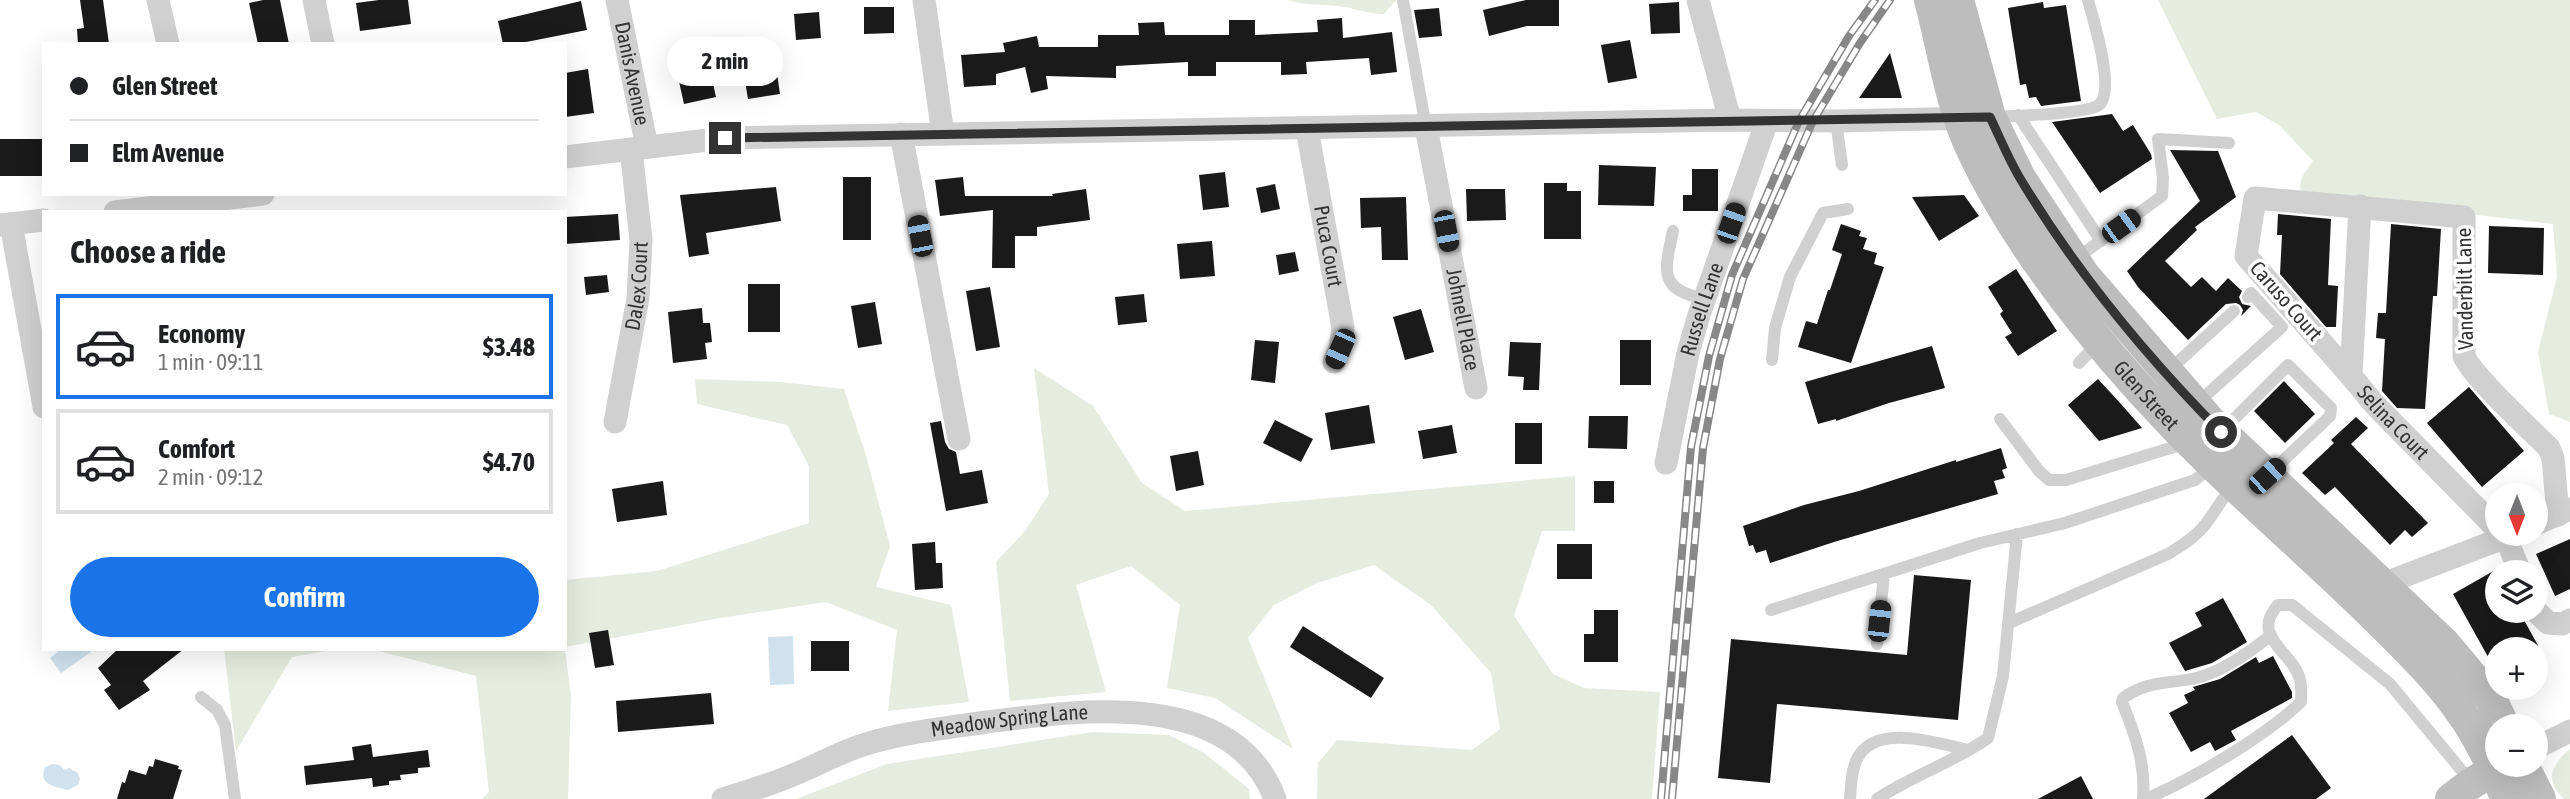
<!DOCTYPE html>
<html lang="en">
<head>
<meta charset="utf-8">
<style>
  body { margin:0; font-family:"Asap Condensed",sans-serif; background:#f6f6f6; color:#202124; height:100vh; display:flex; flex-direction:column; font-size:26px; white-space:nowrap }
  * { box-sizing:border-box; margin:0 }
  p { font-size:23px; color:#757577 }
  .icon { flex:none; width:38px; height:38px; fill:none; stroke:currentColor; stroke-width:2; stroke-linecap:round; stroke-linejoin:round }
  .map { position:relative; flex:1; overflow:hidden }
  .details { position:absolute; left:42px; top:210px; width:525px; height:441px; display:flex; flex-direction:column; background:#fff; border-radius:0px; box-shadow:0 7px 28px #0002 }
  .details>* { flex:none }
  .hud { position:absolute; left:42px; top:42px; width:525px; height:154px; border-radius:0px; box-shadow:0 7px 28px #0002; display:grid; align-content:center; height:154px; padding:0 28px; background:#fff }
  .needle { width:46px; rotate:180deg }
  .fabs { position:absolute; left:2485px; top:483px; display:grid; gap:14px }
  .fabs a { display:grid; place-items:center; width:63px; height:63px; border-radius:50%; background:#fff; box-shadow:0 7px 28px #0002; font-size:35px }
  .end { position:absolute; width:32px; height:32px; margin:-16px; border:9px solid #333; background:#fff; box-shadow:0 0 0 4px #fff }
  .from { border-radius:50% }
  .bubble { position:absolute; height:49px; border-radius:24px; background:#fff; box-shadow:0 7px 28px #0002; font-size:23px; font-weight:700; line-height:49px; text-align:center }
  .car { position:absolute; width:21px; height:42px; margin:-21px -10px; border-radius:9px; box-shadow:0 0 5px 2px #0007; background:linear-gradient(#222 24%,#8ab4d8 0 40%,#222 0 76%,#8ab4d8 0 86%,#222 0) }
  .hud b { display:flex; align-items:center; gap:24px; height:66px; font-size:26px }
  .hud b+b { border-top:2px solid #e0e0e0 }
  .hud i { width:18px; height:18px; background:#202124 }
  ul { padding:0; list-style:none }
  li { display:flex; align-items:center; gap:21px; height:105px; margin:0 14px 10px; padding:0 14px; border:4px solid #e0e0e0; border-radius:0px }
  li div { flex:1 }
  li b { display:block; font-size:26px }
  li em { font-style:normal; font-weight:700 }
  li.on { border-color:#1a73e8 }
  li>.icon { width:63px; height:63px; stroke-width:1.5 }
  h2 { padding:0 28px; font-size:32px; line-height:84px }
  .cta { display:flex; gap:14px; margin-top:auto; padding:14px 28px }
  .cta a { flex:1; height:80px; border-radius:42px; background:#1a73e8; color:#fff; font-size:28px; font-weight:700; line-height:80px; text-align:center }
  .map>svg:first-child { display:block }
  .green { fill:#e6ecdf }
  .water { fill:#cfe2ee }
  .building { fill:#1a1a1a }
  .lines { fill:none; stroke-linecap:round; stroke-linejoin:round }
  .lane { stroke:#d0d0d0; stroke-width:12 }
  .street { stroke:#d0d0d0; stroke-width:23 }
  .secondary { stroke:#bdbdbd; stroke-width:32 }
  .rail-casing { stroke:#888; stroke-width:8 }
  .rail { stroke:#fff; stroke-width:5; stroke-dasharray:16; stroke-linecap:butt }
  .route { stroke:#333; stroke-width:9 }
  .labels { text-anchor:middle; stroke-width:7; stroke-linejoin:round; paint-order:stroke }
  .street-label { font-size:21px; fill:#333; stroke:#fff }
</style>
</head>
<body>
<div class="map">
<svg width="2570" height="799" viewBox="0 0 2570 799">
  <rect width="100%" height="100%" fill="#fff"/>
  <path class="green" d="M1288,0H1396L1384,14C1368,14 1354,8 1339,6C1321,4 1305,6 1288,0Z
    M2158,0H2570V422L2549,414L2538,352L2557,277L2553,224L2302,194C2296,181 2306,171 2313,161L2279,125L2256,112L2217,119Z
    M1034,368L1093,406L1142,483L1185,511L1575,476V531H1542L1514,616L1553,674L1584,688L1660,692L1652,799H1317L1318,763L1337,740L1472,750L1500,729L1491,673L1431,605L1374,565L1317,583L1274,605L1248,638L1293,749L1215,698L1167,688L1180,605L1131,566L1076,585L1106,692L1010,701L996,562L1025,531L1049,494Z
    M695,379L780,382L844,389L866,455L890,546L876,587L951,605L969,702L888,711L897,630L826,602L720,618L565,647V580L657,571L809,523V466L787,425L697,404Z
    M224,649H338L292,657L236,751Z
    M371,649H565L571,697L568,799H482L489,792L476,676Z
    M1093,732L1169,735L1204,753L1249,789L1250,799H796L887,764Z
    M2570,749V799H2564C2544,780 2551,765 2570,749Z"/>
  <path class="water" d="M793,636L794,684L770,685L768,637Z
    M61,649H89L91,652L61,673L50,658Z
    M53,764L60,765L64,770L69,768L78,773L80,779L78,785L68,790C54,786 38,785 45,767Z"/>
  <path class="building" d="M80,0H103L109,44H78L77,29L84,28Z
    M263,0H280L289,44H258L249,3Z
    M379,0H408L411,24L360,31L356,3Z
    M1526,0H1559V26H1527L1489,36L1483,10Z
    M581,1L587,30L516,44H503L498,21Z
    M1679,2L1680,33L1651,34L1649,4Z
    M2043,2L2044,8L2066,5L2081,101L2041,106L2036,97L2029,98L2026,84L2020,85L2008,8Z
    M864,7H894V33L864,34Z
    M1439,8L1442,36L1419,38L1414,10Z
    M819,12L821,38L796,40L794,14Z
    M1342,18L1343,38L1392,32L1397,72L1371,75L1369,58L1306,62L1307,74L1281,75V62H1216V76H1188V62L1116,66V78L1046,76L1048,89L1031,93L1025,67L996,74V85L964,87L961,55L1005,52L1003,43L1037,36L1039,47H1098V35H1139L1138,23L1164,22L1165,35H1229V20H1255V35L1318,32L1317,20Z
    M1630,40L1637,78L1608,83L1601,45Z
    M773,46L780,94L748,99L740,51Z
    M706,52L716,97L684,104L674,59Z
    M1890,53L1902,98H1859Z
    M588,69L594,113L565,117V73Z
    M2112,114L2123,131L2133,125L2151,154L2152,159L2100,193L2052,122Z
    M0,139H44V176H0Z
    M2170,150L2218,151L2236,197L2195,227L2197,230L2165,261L2191,287L2202,277L2216,291L2228,278L2242,291L2239,297L2242,304L2251,306L2241,316L2243,310L2240,305L2236,303L2226,304L2188,340L2138,287L2127,271L2200,201Z
    M1599,165L1656,167L1654,206L1598,205Z
    M1692,169H1718V211H1683V195H1692Z
    M1225,172L1229,207L1203,210L1199,175Z
    M843,177H871V240H843Z
    M963,177L965,196H1053L1052,194L1086,189L1090,220L1037,227V236H1015V268H992L993,210L940,216L935,180Z
    M1544,183H1567V191H1581V239H1544Z
    M1275,184L1280,209L1261,213L1256,188Z
    M776,187L781,221L706,233L709,254L689,257L680,195Z
    M1466,189H1505L1506,220L1467,221Z
    M1964,195L1979,216L1939,241L1912,197Z
    M1406,197L1408,260H1382L1381,227L1361,228L1360,198Z
    M618,214L620,240L565,244V217Z
    M2278,214L2331,219L2328,285L2338,286L2336,327H2326L2280,274L2282,235H2277Z
    M1841,224L1861,231L1859,236L1867,238L1863,249L1877,253L1874,264L1884,267L1851,363L1798,347L1806,321L1817,324L1828,290H1830L1842,254L1832,250Z
    M2391,224L2441,229L2437,296H2433L2425,409L2397,408L2382,391L2385,339L2376,338L2378,313H2386Z
    M2489,226L2544,228L2543,275L2488,273Z
    M1212,241L1215,276L1180,279L1177,244Z
    M1295,252L1299,271L1279,275L1276,255Z
    M2016,269L2057,331L2018,356L2005,337L2012,333L2000,314L2003,311L1988,287Z
    M607,275L609,292L586,295L584,277Z
    M748,284H780V332H748Z
    M990,287L1000,347L976,351L966,291Z
    M1144,294L1147,322L1118,325L1115,297Z
    M875,302L882,344L858,348L851,306Z
    M702,308L703,323H710L712,342L705,343L707,359L673,363L668,312Z
    M1421,309L1434,352L1405,360L1393,317Z
    M1255,340L1279,342L1275,383L1251,380Z
    M1620,340H1651V385H1620Z
    M1510,342L1541,343L1539,390H1523L1524,377L1508,376Z
    M1932,346L1945,388L1889,403L1836,421V419L1818,424L1805,382Z
    M2098,379L2121,404L2142,428L2099,441L2068,405Z
    M2284,381L2315,414L2285,443L2254,411Z
    M2469,387L2524,451L2482,487L2427,423Z
    M1369,405L1375,443L1331,450L1325,413Z
    M1589,416H1628L1627,449L1588,448Z
    M2356,417L2368,428L2351,444L2428,523L2412,537L2405,530L2390,545L2335,487L2325,495L2302,473L2334,443L2331,440Z
    M1275,420L1313,439L1301,462L1263,443Z
    M941,421L945,442L949,449L956,452L960,474L982,470L988,503L946,511L930,423Z
    M1515,423H1542V464H1515Z
    M1452,425L1457,453L1423,459L1418,431Z
    M2001,448L2007,468L2002,470L2005,478L1994,481L1998,494L1834,542L1770,563L1766,550L1756,553L1753,545L1749,546L1743,526L1804,505L1859,491L1956,460V462Z
    M1198,451L1204,485L1176,491L1170,456Z
    M663,481L667,515L617,522L612,489Z
    M1594,481H1614V503H1594Z
    M2570,539V589L2555,596L2536,554Z
    M935,542L936,563H942L943,588L915,590L912,544Z
    M1557,544H1592V579H1557Z
    M2497,569V611H2519L2540,649H2497V673L2453,594Z
    M1914,575L1971,580L1958,720L1777,704L1770,783L1718,778L1731,639L1907,655Z
    M2223,598L2247,642L2212,663L2185,671L2169,643L2202,626L2195,613Z
    M1594,610H1618V662H1584V634H1594Z
    M1303,626L1384,678L1371,698L1290,647Z
    M608,630L614,665L595,668L589,633Z
    M811,641H849V671H811Z
    M118,649H184L143,681L150,690L119,710L104,690L111,685L98,668Z
    M2273,656L2292,692V698L2231,731L2236,740L2215,751L2210,742L2191,752L2169,713L2188,703L2184,695L2195,690L2193,687L2220,679L2256,657L2259,663Z
    M711,693L714,724L618,732L616,701Z
    M2292,735L2331,788L2316,799H2204Z
    M371,744L373,757L428,750L430,767L418,768V773L400,775L401,780L389,781V785L373,787L372,778L306,785L304,766L354,760L352,747Z
    M155,759L179,766L178,769L182,770L173,799H117L122,782L125,783L129,770L146,775L149,766L153,767Z
    M2081,776L2093,799H2038Z"/>
  <g class="lines">
    <path class="lane" d="M1403,0L1426,127
      M2018,115L2101,241
      M1992,117C2011,116 2087,114 2099,105C2116,91 2093,19 2088,0
      M1836,121L1842,165
      M1673,231C1665,270 1657,289 1704,299
      M2074,260L2162,196L2163,178L2158,139L2229,143
      M1772,360L1775,328L1790,277L1823,213L1848,209
      M2079,363L2099,342
      M2167,372L2234,311
      M2195,405L2282,327L2251,293L2248,297
      M2000,419L2039,471L2049,480H2066L2177,446L2185,440
      M2221,432L2288,365L2331,408L2330,416L2268,475
      M1771,610L1980,543L2065,523L2195,480L2214,465
      M2009,623L2168,554C2184,544 2199,535 2210,518C2218,507 2223,497 2233,486
      M1877,644L1884,574
      M201,697L217,710L225,725L235,799
      M1850,799C1851,786 1851,773 1856,761C1873,721 1937,743 1968,750
      M1877,799C1912,776 1954,762 1988,738L2003,676L2017,534
      M2143,799C2146,764 2135,734 2122,702L2123,698C2148,680 2170,684 2196,678C2222,672 2250,652 2271,635
      M2146,799C2194,778 2263,738 2301,702C2301,695 2302,687 2300,680C2294,652 2249,637 2278,605H2292L2390,684L2472,783"/>
    <g class="street">
      <path d="M158,0L168,44"/>
      <path d="M314,0L323,44"/>
      <path id="s1" d="M617,0L647,147"/>
      <path d="M924,0L943,134"/>
      <path d="M1698,0L1730,120"/>
      <path id="s2" d="M1426,127L1476,388"/>
      <path id="s3" d="M1307,129L1343,328L1340,349L1334,362"/>
      <path d="M901,134L959,439"/>
      <path d="M565,157L725,138L1730,120L1836,121L1975,118"/>
      <path id="s4" d="M2360,206L2351,376L2376,406L2497,529"/>
      <path d="M115,212L263,194"/>
      <path d="M11,224L44,407"/>
      <path d="M0,225L44,220"/>
      <path d="M2351,376L2246,256L2255,198L2464,217V356C2471,375 2531,430 2549,448L2553,458L2558,515"/>
      <path id="s5" d="M615,422L638,298L641,240L631,149"/>
      <path id="s6" d="M1666,463L1688,353L1699,315L1767,121"/>
      <path d="M2536,524L2570,509"/>
      <path d="M2502,534L2506,538L2520,572"/>
      <path d="M2373,593L2383,584L2514,534"/>
      <path d="M2536,611L2548,623L2562,624L2570,620"/>
      <path d="M2536,748L2570,731"/>
      <path id="s7" d="M723,799C744,792 767,786 788,777C814,767 839,752 866,744C906,732 946,728 987,722C1079,710 1234,688 1275,799"/>
    </g>
    <g class="secondary">
      <path id="s8" d="M1930,0C1943,49 1951,107 1973,152C2025,262 2126,381 2213,465C2266,516 2322,565 2375,617C2406,648 2438,678 2463,715C2481,740 2494,771 2507,799"/>
      <path d="M1958,0L1990,117L2020,178L2084,275L2209,420L2444,643L2491,699L2504,726"/>
      <path d="M2523,765L2540,799"/>
      <path d="M2451,799L2472,783L2503,765"/>
    </g>
    <g class="rail-casing">
      <path id="rail" d="M1661,799L1691,447L1709,356L1732,275L1799,121L1849,36L1875,0
        M1672,799L1703,448L1720,359L1743,279L1813,121L1860,43L1890,0"/>
    </g>
    <use href="#rail" class="rail"/>
  </g>
  <g class="lines">
    <path class="route" d="M725,138L1990,117C2000,138 2009,160 2021,180C2076,271 2146,356 2221,432"/>
  </g>
  <g class="labels">
    <g class="street-label">
      <text dy="7" stroke="none"><textPath href="#s1" startOffset="75">Danis Avenue</textPath></text>
      <text dy="7" stroke="none"><textPath href="#s3" startOffset="119">Puca Court</textPath></text>
      <text dy="7" stroke="none"><textPath href="#s5" startOffset="138">Dalex Court</textPath></text>
      <text transform="translate(2465 289) rotate(-91)" y="7">Vanderbilt Lane</text>
      <text transform="translate(2286 301) rotate(49)" y="7">Caruso Court</text>
      <text dy="7" stroke="none"><textPath href="#s6" startOffset="158">Russell Lane</textPath></text>
      <text dy="7" stroke="none"><textPath href="#s2" startOffset="196">Johnell Place</textPath></text>
      <text dy="7" stroke="none"><textPath href="#s8" startOffset="458">Glen Street</textPath></text>
      <text dy="7" stroke="none"><textPath href="#s4" startOffset="233">Selina Court</textPath></text>
      <text dy="7" stroke="none"><textPath href="#s7" startOffset="299">Meadow Spring Lane</textPath></text>
    </g>
  </g>
</svg>
<div class="fabs">
<a><svg class="needle" viewBox="-14 -14 28 28"><path d="M0-13l5 13h-10z" fill="#e53935"/><path d="M0 13l5-13h-10z" fill="#757577"/></svg></a>
<a><svg class="icon" aria-label="layers" viewBox="0 0 24 24"><path d="M12 4l9 5-9 5-9-5zM3 14l9 5 9-5"/></svg></a>
<a>+</a>
<a>−</a>
</div>
<i class="end from" style="left:2221px;top:432px"></i>
<i class="end" style="left:725px;top:138px"></i>
<div class="bubble" style="left:667px;top:37px;width:116px">2 min</div>
<i class="car" style="left:1731px;top:223px;rotate:19deg"></i>
<i class="car" style="left:2121px;top:226px;rotate:54deg"></i>
<i class="car" style="left:1446px;top:231px;rotate:169deg"></i>
<i class="car" style="left:920px;top:236px;rotate:349deg"></i>
<i class="car" style="left:1340px;top:349px;rotate:204deg"></i>
<i class="car" style="left:2267px;top:476px;rotate:47deg"></i>
<i class="car" style="left:1879px;top:621px;rotate:6deg"></i>
<div class="hud">
<b><i class="from"></i>Glen Street</b>
<b><i></i>Elm Avenue</b>
</div>
<section class="details">
<h2>Choose a ride</h2>
<ul>
<li class="on"><svg class="icon" aria-label="car" viewBox="0 0 24 24"><path d="M5 17H2v-5l4-1 3-4h7l3 4 3 1v5h-3M9 17h6M6 11h13"/><circle cx="7" cy="17" r="2"/><circle cx="17" cy="17" r="2"/></svg><div><b>Economy</b><p>1 min · 09:11</p></div><em>$3.48</em></li>
<li><svg class="icon" aria-label="car" viewBox="0 0 24 24"><path d="M5 17H2v-5l4-1 3-4h7l3 4 3 1v5h-3M9 17h6M6 11h13"/><circle cx="7" cy="17" r="2"/><circle cx="17" cy="17" r="2"/></svg><div><b>Comfort</b><p>2 min · 09:12</p></div><em>$4.70</em></li>
</ul>
<div class="cta"><a>Confirm</a></div>
</section>
</div>
</body>
</html>
